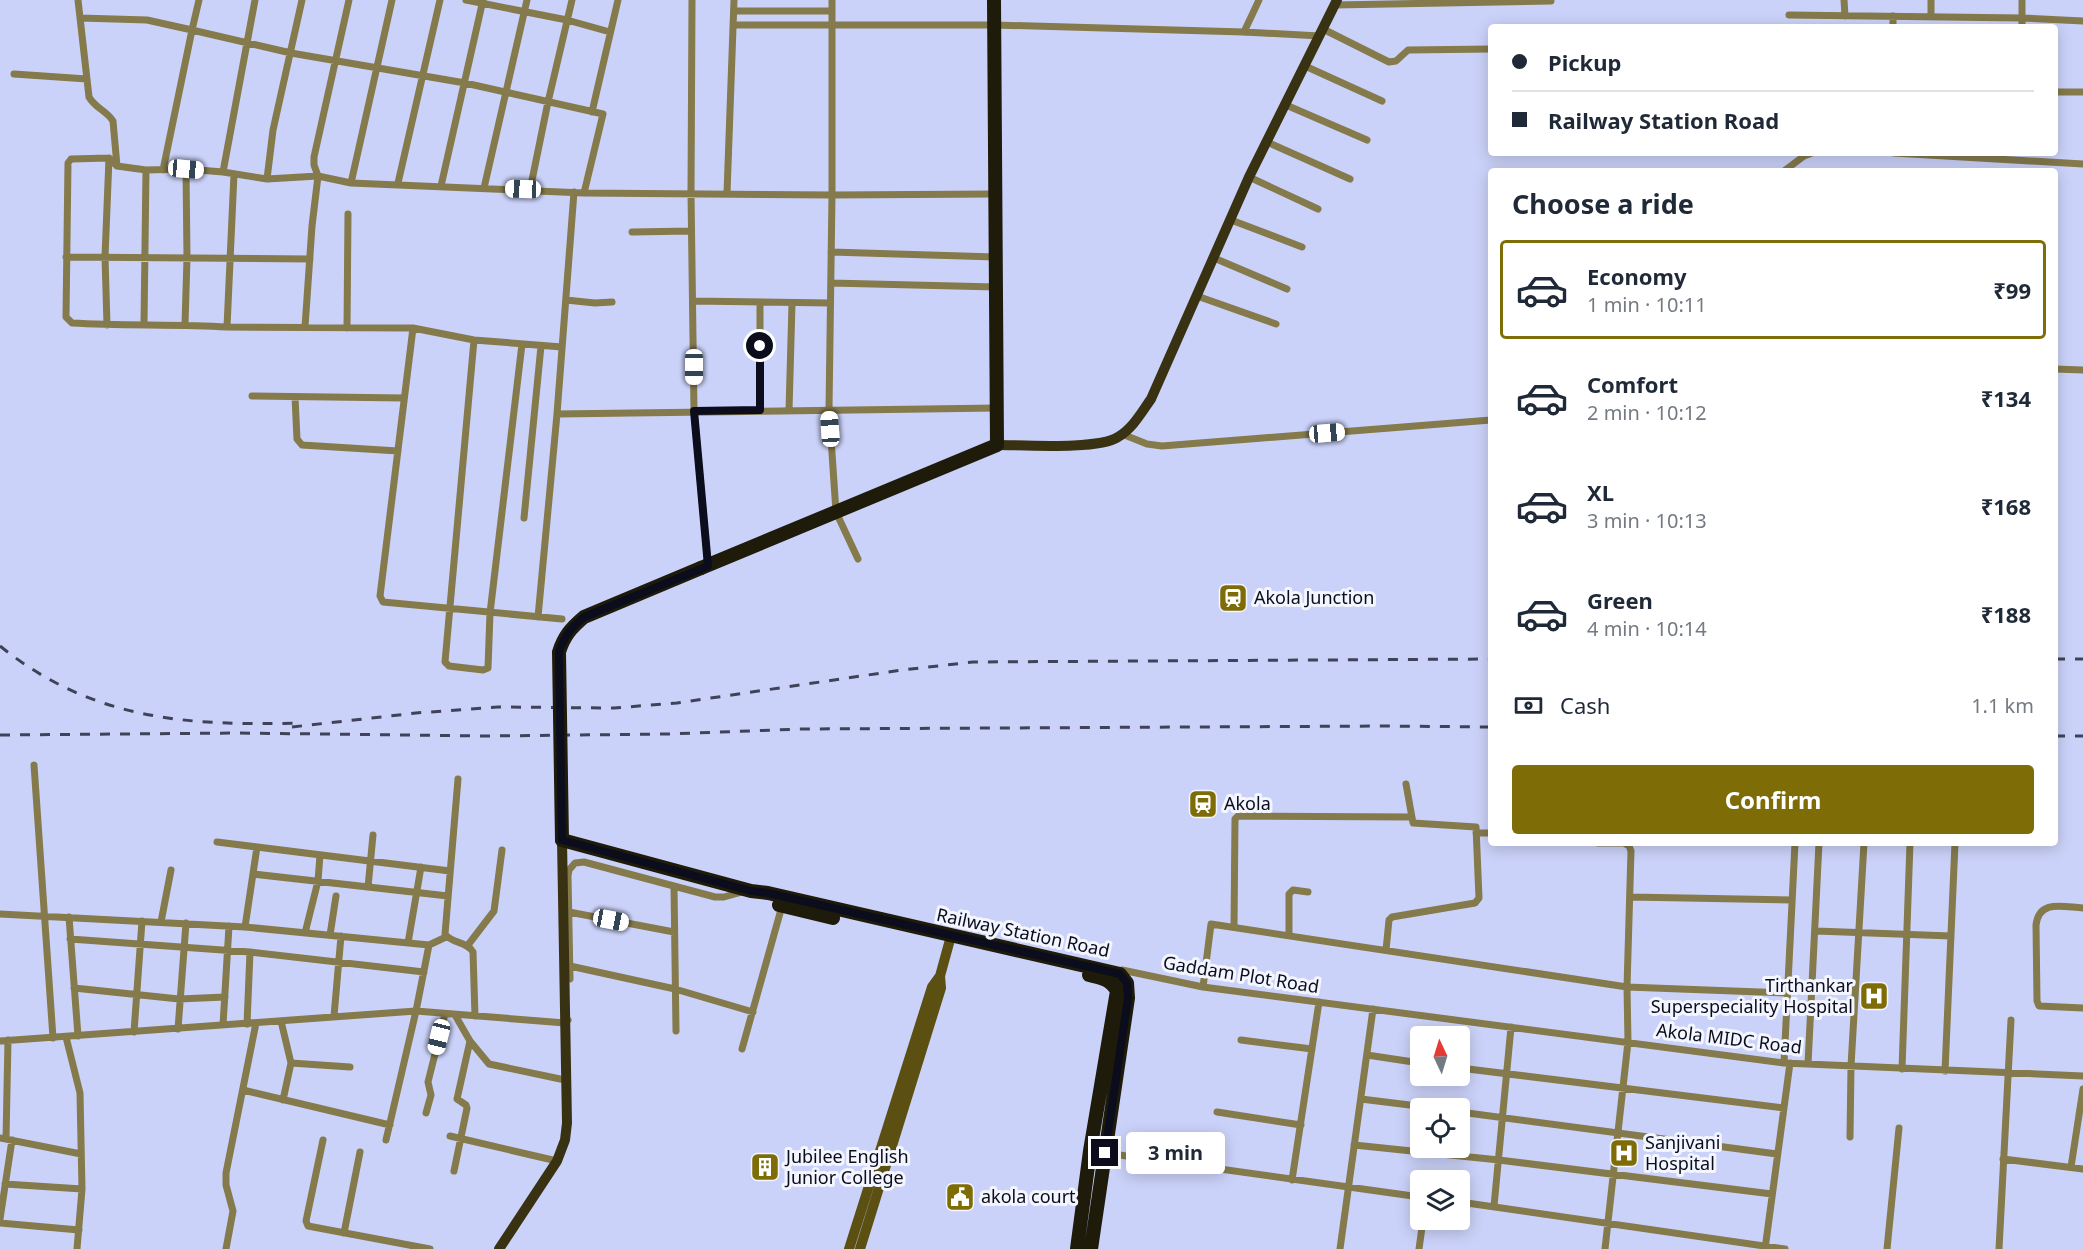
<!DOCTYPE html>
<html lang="en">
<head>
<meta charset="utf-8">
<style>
  body { margin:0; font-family:"Noto Sans",sans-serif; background:#f2f2f3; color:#1f2937; height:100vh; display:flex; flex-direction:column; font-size:22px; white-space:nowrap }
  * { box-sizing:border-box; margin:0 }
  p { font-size:20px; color:#747a83 }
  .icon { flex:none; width:33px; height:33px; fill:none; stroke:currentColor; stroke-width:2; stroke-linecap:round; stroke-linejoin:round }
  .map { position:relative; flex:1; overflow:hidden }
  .sheet { position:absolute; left:1488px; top:168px; width:570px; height:678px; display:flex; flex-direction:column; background:#fff; border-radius:6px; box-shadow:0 3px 15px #0003 }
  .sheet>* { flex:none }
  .banner { position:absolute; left:1488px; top:24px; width:570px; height:132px; border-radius:6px; box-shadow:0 3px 15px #0003; display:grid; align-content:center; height:132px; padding:0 24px; background:#fff }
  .needle { width:39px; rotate:356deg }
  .buttons { position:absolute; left:1410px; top:1026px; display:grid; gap:12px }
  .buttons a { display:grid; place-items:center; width:60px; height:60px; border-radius:6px; background:#fff; box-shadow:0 3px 15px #0003; font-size:30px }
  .end { position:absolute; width:27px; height:27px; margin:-14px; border:8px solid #0b0d1d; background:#fff; box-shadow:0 0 0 3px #fff }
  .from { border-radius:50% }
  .bubble { position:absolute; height:42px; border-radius:6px; background:#fff; box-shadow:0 3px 15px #0003; font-size:20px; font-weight:700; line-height:42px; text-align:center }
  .car { position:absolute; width:18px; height:36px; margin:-18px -9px; border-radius:8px; box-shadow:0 0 4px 2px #0007; background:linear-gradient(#fff 24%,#345 0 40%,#fff 0 76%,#345 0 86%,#fff 0) }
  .banner b { display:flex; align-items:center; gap:21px; height:57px; font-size:22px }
  .banner b+b { border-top:2px solid #e0e1e3 }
  .banner i { width:15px; height:15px; background:#1f2937 }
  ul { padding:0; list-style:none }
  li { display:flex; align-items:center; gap:18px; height:99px; margin:0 12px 9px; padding:0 12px; border:3px solid transparent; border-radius:6px }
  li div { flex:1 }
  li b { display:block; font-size:22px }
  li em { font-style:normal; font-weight:700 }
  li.selected { border-color:#7e6d07 }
  li>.icon { width:54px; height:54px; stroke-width:1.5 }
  h2 { padding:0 24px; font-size:27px; line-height:72px }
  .pay { display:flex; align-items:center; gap:15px; height:66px; padding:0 24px; font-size:22px }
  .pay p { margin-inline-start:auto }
  .cta { display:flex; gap:12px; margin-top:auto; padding:12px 24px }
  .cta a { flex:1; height:69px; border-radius:6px; background:#7e6d07; color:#fff; font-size:24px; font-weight:700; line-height:69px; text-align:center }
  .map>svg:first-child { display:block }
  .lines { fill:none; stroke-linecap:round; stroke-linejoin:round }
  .street { stroke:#847a4c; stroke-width:7 }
  .secondary { stroke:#5b4f11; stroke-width:10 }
  .primary { stroke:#393212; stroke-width:10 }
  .highway { stroke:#1e1b0a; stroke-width:14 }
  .rail { stroke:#3f4258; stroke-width:3; stroke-dasharray:10 10; stroke-linecap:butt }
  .highway-bridge { stroke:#1e1b0a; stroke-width:14 }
  .route { stroke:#0b0d1d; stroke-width:8 }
  .labels { text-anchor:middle; stroke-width:6; stroke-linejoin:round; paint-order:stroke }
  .poi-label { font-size:18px; fill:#0b0d1d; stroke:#f3f5ff; text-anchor:start }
  .street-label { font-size:18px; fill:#0b0d1d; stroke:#f3f5ff }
</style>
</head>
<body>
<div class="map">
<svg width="2083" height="1249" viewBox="0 0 2083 1249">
  <rect width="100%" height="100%" fill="#cbd2f9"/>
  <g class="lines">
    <path class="street" d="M78,0L89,97C95,108 107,111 113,121L117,166
      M466,0L567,20L610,32
      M692,0L691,193L694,411L708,566
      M832,0V195L829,409L836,512L858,559
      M1844,0L1845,16
      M1931,0V17
      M2022,0V27
      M1335,5L1551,1
      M734,11H831
      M1789,15L2022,18L2083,21
      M1893,16V27
      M80,18L147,20L192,30L199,0
      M734,25H995L1244,32L1320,36
      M1323,29L1389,62L1396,61L1408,50L1491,49
      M1244,32L1259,0
      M1305,66L1382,101
      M14,74L87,79
      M2055,92H2083
      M1286,105L1367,140
      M592,112L618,0
      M1267,142L1350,179
      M1894,153L2083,164
      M163,170L192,30L291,53L465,83L603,114L584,193
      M1784,171L1804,156L1812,153
      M223,172L255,0
      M234,174L227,327L413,328L380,596L383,602L562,619
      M1249,177L1318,209
      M267,179L273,130L302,0
      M351,183L392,0
      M398,183L440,0
      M441,186L483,0
      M484,188L527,0
      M530,190L548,102L572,0
      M727,193L734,0
      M1231,220L1302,247
      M632,232L691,231
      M831,252L995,257
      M66,257L310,259
      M1214,258L1287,289
      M831,283L996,287
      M1197,296L1276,324
      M566,300L595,303L612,302
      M693,301L830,303
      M760,303V410
      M144,324L146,170
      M185,324L187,258L186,169
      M107,325L105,257L109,158
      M227,327C175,324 124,326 72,323L66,317L68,163L71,159L109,158L117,166L146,170L186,169L223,172L267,179L318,176L351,183L584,193L832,195L996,194
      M305,327L312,226L318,176L314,165V157L349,0
      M347,328L348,214
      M413,328L474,340L562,347
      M474,340L445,662L449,666L483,670L488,668L490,613L522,344
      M2055,369L2083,370
      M252,396L404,398
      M295,397L297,439L302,445L398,451
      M789,410L792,304
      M557,414L997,408
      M1122,434L1147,444L1162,446L1491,420
      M524,518L541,346
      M538,617L557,414L574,192
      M34,765L53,1038
      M458,779L445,934C452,944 467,941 473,952L475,1016
      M1476,833H1491
      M217,842L450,871
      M1598,843H1624L1629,846L1631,851L1627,987L1787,993
      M253,874L448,896
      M674,886L676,1031
      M368,887L373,835
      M1630,897L1792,900
      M2083,908C2063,907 2039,899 2036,925L2037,1001L2039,1006L2083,1008
      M569,912L674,932
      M0,914L245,927L429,945L416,1011L386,1140
      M69,917L78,1036
      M161,922L171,870
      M245,927L257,847
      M1234,927L1235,819L1238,816L1411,817
      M1816,931L1951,936
      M305,933L318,881L320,855
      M330,935L336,896
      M1289,935V894L1293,890L1308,892
      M70,939L250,952L424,972
      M408,943L421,867
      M429,945L446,937
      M468,945L494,911L502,850
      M1386,950L1389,920L1392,917L1475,903L1479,898L1476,827L1413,823L1406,784
      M570,966L675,989L753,1012
      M1121,972L1122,970L1203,987L1784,1063L2083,1076
      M570,979L568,876L569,870L575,863L584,862L715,897H724L742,892
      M1203,987L1211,924L1627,987L1628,1042L1605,1249
      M74,988L179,999L225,997
      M455,1015L470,1041L489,1064L565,1080
      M334,1016L341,936
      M281,1021L291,1063L283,1100
      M247,1024L250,952
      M223,1025L229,926
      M178,1029L186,923
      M134,1032L142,921
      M66,1037L80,1093L82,1189L77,1249
      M1241,1040L1312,1049
      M0,1041L416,1011L565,1023L568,1020
      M742,1049L782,906
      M1367,1055L1420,1063
      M291,1063L350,1067
      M1784,1063L1795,843
      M1808,1064L1819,843
      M1460,1068L1784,1108
      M1902,1069L1910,843
      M1945,1071L1955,843
      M243,1090L390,1125
      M1361,1099L1434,1108
      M1217,1112L1301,1125
      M1460,1112L1777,1154
      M426,1113L431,1095L428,1082L445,1014
      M450,1136L557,1161
      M1850,1137L1851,1066L1864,843
      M0,1138L81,1154
      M6,1139L8,1040
      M323,1140L306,1221L308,1226L430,1249
      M1354,1145L1499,1160L1772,1194
      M1105,1153L1420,1197
      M2003,1159L2083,1169
      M2071,1167L2083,1089
      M454,1171L467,1108L466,1105L457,1099L470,1041
      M1292,1180L1319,1002
      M5,1184L82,1189
      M1460,1202L1785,1249
      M1494,1206L1511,1027
      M0,1219L12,1140
      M0,1223L79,1230
      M344,1233L360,1152
      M226,1249L233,1211L226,1185V1173L256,1023
      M1340,1249L1373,1009
      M1419,1249L1423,1220
      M1765,1249L1790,1063
      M1887,1249L1899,1128
      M1999,1249L2011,1020"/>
    <path class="secondary" d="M849,1249L932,987L940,976L951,936
      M860,1249L941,988L940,976"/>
    <path class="primary" d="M997,445C1023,445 1099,450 1118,437C1133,428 1141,413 1151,399L1249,177L1337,0
      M499,1249L557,1161L565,1140L567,1123L562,840"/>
    <path class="highway" d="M701,568L997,445L994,0
      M562,840L751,891L768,893L1120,974L1127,983L1128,998L1091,1249
      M779,905L833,918
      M1077,1249L1090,1151L1117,991C1110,979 1102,978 1089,975"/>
    <path class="rail" d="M0,646C92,720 186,726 300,723
      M2055,659H2083
      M292,727L416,713L498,707L614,708L677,703L902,670L973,662L1491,659
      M0,735L238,733L486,736L669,734L803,729L1386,726L1491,727
      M2055,736H2083"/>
    <path class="highway-bridge" d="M562,840L559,652C564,636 571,628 584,617L701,568"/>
  </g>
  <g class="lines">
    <path class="route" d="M760,346V410L694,411L708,566L584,617C571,628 564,636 559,652L562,840L751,891L768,893L1120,974L1127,983L1128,998L1105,1153"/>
  </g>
  <defs>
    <g id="station-square" transform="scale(1.5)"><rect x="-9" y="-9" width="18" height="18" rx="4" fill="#7e6d07" stroke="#f3f5ff"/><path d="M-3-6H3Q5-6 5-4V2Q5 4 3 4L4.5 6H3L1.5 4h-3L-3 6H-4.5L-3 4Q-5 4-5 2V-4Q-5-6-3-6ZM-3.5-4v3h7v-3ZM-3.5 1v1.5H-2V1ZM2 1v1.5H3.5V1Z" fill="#fff"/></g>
    <g id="hospital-square" transform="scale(1.5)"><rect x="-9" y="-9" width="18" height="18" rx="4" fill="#7e6d07" stroke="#f3f5ff"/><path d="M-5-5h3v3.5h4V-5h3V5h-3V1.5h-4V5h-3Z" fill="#fff"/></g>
    <g id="building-square" transform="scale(1.5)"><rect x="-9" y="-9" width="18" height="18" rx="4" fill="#7e6d07" stroke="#f3f5ff"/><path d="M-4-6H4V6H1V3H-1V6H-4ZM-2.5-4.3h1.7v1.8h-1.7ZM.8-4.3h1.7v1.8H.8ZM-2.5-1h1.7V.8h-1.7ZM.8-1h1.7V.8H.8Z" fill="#fff"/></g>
    <g id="civic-square" transform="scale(1.5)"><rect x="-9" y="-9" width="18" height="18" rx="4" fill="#7e6d07" stroke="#f3f5ff"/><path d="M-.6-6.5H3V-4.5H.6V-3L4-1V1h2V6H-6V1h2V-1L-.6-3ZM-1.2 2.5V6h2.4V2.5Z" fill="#fff"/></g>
  </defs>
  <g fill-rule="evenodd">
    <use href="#station-square" x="1233" y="598"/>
    <use href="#station-square" x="1203" y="804"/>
    <use href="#hospital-square" x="1874" y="996"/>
    <use href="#hospital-square" x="1624" y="1153"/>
    <use href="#building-square" x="765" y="1167"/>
    <use href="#civic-square" x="960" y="1197"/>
  </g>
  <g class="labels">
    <g class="poi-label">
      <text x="1254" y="604">Akola Junction</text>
      <text x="1224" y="810">Akola</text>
      <text x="1853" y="992" text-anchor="end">Tirthankar<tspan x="1853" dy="21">Superspeciality Hospital</tspan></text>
      <text x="1645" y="1149">Sanjivani<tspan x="1645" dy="21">Hospital</tspan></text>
      <text x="786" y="1163">Jubilee English<tspan x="786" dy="21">Junior College</tspan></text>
      <text x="981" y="1203">akola court</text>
    </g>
    <g class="street-label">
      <text transform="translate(1023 933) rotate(12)" y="6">Railway Station Road</text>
      <text transform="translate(1241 975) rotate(9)" y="6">Gaddam Plot Road</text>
      <text transform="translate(1729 1039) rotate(7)" y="6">Akola MIDC Road</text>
    </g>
  </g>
</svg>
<div class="buttons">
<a><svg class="needle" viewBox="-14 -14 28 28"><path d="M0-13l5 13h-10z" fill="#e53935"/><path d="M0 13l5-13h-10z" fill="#747a83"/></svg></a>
<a><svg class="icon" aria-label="locate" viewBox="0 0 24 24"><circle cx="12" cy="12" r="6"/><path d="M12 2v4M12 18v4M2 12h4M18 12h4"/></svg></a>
<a><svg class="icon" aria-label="layers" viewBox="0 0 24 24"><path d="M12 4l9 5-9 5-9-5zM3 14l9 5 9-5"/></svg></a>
</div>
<i class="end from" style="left:760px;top:346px"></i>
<i class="end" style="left:1105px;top:1153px"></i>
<div class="bubble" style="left:1126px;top:1132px;width:99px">3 min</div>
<i class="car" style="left:186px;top:169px;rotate:95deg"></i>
<i class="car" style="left:523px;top:189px;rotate:272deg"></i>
<i class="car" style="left:694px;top:367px;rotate:180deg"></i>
<i class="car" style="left:830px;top:429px;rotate:356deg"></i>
<i class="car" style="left:1327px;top:433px;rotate:85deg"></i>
<i class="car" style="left:611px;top:920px;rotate:101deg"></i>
<i class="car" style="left:439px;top:1037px;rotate:194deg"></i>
<div class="banner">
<b><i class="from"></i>Pickup</b>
<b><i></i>Railway Station Road</b>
</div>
<section class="sheet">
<h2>Choose a ride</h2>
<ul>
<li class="selected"><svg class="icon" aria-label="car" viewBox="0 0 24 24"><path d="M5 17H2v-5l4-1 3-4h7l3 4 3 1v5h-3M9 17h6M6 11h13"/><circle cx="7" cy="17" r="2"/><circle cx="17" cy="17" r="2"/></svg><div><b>Economy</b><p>1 min · 10:11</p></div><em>₹99</em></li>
<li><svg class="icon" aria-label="car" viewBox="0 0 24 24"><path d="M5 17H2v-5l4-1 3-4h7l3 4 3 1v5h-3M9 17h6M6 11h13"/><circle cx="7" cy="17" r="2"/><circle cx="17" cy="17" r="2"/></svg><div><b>Comfort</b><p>2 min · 10:12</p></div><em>₹134</em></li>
<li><svg class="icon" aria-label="car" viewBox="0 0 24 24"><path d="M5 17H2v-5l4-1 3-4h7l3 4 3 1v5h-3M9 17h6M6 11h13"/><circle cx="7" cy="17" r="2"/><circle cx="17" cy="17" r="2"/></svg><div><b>XL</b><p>3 min · 10:13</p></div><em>₹168</em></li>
<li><svg class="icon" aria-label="car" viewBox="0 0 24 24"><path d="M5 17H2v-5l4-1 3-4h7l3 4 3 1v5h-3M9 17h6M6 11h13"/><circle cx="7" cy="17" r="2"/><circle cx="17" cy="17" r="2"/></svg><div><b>Green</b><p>4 min · 10:14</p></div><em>₹188</em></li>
</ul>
<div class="pay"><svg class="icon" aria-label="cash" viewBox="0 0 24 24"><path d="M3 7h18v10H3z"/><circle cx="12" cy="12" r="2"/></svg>Cash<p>1.1 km</p></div>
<div class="cta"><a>Confirm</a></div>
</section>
</div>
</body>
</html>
